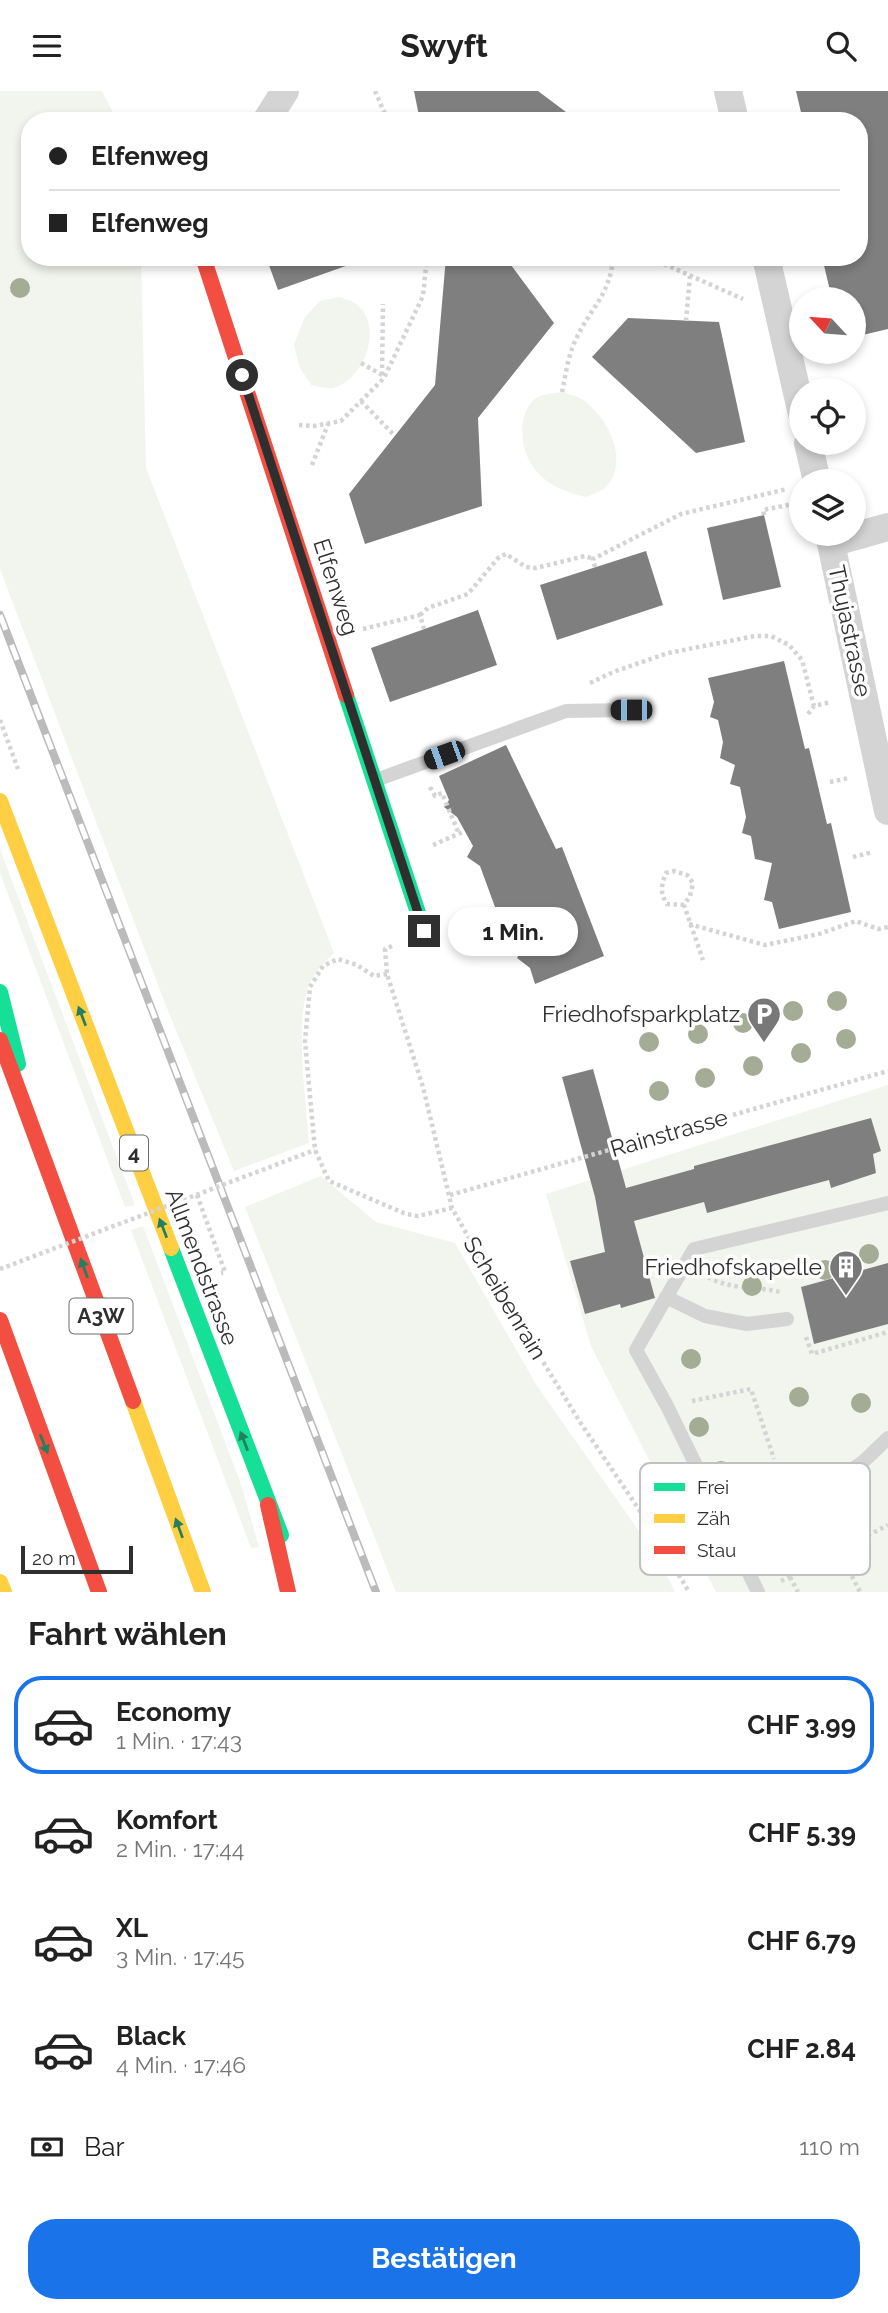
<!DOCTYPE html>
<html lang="de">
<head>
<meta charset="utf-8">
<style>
  body { margin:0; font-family:Raleway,sans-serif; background:#f6f6f6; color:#222; height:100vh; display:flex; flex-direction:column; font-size:26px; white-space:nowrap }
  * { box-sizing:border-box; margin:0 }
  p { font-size:23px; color:#767676 }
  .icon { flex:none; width:38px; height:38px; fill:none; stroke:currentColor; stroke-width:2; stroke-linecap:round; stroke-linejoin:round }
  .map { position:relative; height:1501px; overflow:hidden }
  .side { display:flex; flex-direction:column; background:#fff; flex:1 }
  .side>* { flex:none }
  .hud { position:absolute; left:21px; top:21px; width:847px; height:154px; border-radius:28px; box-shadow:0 4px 10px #0003; display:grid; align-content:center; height:154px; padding:0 28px; background:#fff }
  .needle { width:46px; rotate:296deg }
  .tools { position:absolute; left:789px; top:196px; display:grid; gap:14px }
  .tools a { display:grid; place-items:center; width:77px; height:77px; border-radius:50%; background:#fff; box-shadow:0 4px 10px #0003; font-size:35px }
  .scale { position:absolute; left:21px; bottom:18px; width:112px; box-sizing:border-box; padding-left:7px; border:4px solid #2f2f2f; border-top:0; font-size:19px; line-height:24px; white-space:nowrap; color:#2f2f2f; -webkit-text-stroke:5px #fff; paint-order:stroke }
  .end { position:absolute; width:32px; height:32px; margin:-16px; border:9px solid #2f2f2f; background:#fff; box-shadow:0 0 0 4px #fff }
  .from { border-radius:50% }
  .bubble { position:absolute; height:49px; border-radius:24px; background:#fff; box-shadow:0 4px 10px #0003; font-size:23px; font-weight:700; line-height:49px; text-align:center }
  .car { position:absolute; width:21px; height:42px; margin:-21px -10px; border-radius:9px; box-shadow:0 0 5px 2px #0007; background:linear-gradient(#222 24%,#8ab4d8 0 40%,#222 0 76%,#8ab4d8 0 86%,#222 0) }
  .hud b { display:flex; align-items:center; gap:24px; height:66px; font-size:26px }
  .hud b+b { border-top:2px solid #e0e0e0 }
  .hud i { width:18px; height:18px; background:#222 }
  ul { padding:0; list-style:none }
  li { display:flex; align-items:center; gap:21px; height:98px; margin:0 14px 10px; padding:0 14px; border:4px solid transparent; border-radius:28px }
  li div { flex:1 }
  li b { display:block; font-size:26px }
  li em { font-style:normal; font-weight:700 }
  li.on { border-color:#1a73e8 }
  li>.icon { width:63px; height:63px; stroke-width:1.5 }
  h2 { padding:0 28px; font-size:32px; line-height:84px }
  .pay { display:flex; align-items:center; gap:18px; height:77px; padding:0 28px; font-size:26px }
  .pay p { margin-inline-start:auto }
  .action { display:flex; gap:14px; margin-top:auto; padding:14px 28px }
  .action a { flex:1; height:80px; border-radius:28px; background:#1a73e8; color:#fff; font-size:28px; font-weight:700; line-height:80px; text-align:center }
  header { display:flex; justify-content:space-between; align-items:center; height:91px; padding:0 28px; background:#fff; font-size:32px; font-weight:700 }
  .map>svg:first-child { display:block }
  .green { fill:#f2f5ed }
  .building { fill:#7f7f7f }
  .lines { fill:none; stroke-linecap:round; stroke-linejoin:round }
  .path { stroke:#d4d4d4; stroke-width:4.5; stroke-dasharray:3.5 3.5; stroke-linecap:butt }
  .lane { stroke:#d4d4d4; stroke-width:14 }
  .street { stroke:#d4d4d4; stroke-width:28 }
  .fast { stroke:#16e098; stroke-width:16 }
  .slow { stroke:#ffcf43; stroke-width:16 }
  .jam { stroke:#f24e42; stroke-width:16 }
  .rail-casing { stroke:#bbb; stroke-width:8 }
  .rail { stroke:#fff; stroke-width:5; stroke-dasharray:16; stroke-linecap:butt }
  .path-bridge { stroke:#d4d4d4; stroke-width:4.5; stroke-dasharray:3.5 3.5; stroke-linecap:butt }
  .tree { fill:#a4ac95 }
  .oneway { fill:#247f5e }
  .route { stroke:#2f2f2f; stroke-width:9 }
  .labels { text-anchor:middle; stroke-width:7; stroke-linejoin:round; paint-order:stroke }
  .shield { fill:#fff; stroke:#6d6d6d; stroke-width:2 }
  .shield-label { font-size:21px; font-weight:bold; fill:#2f2f2f }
  .street-label { font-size:23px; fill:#2f2f2f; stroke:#fff }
  .poi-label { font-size:23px; fill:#2f2f2f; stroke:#fff; text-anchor:end }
  .key { fill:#fff; stroke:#c1c1c1; stroke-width:2 }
  .key-label { font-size:19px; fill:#2f2f2f }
</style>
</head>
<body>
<header><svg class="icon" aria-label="menu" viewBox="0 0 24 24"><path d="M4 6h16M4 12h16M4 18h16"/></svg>Swyft<svg class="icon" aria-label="search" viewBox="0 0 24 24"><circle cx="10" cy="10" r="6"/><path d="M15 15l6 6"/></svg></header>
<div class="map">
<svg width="888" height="1501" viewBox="0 0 888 1501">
  <rect width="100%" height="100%" fill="#fff"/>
  <path class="green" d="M0,0H102L117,30H30V166H141L146,377L334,862C324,872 313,882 308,896C295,934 306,1010 309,1052L234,1080L168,920L0,478Z
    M339,206C344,208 351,209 355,212C385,233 365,289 333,297C326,298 318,295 311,294L299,275L294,253L305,226L320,210Z
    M562,301C569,303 577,305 583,309C608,326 631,371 605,397C600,401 591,404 585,406C566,401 546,394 534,377C520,360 516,322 536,307C542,303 555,302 562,301Z
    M0,758L135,1114L125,1116L0,782Z
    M888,994V1501H716L591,1255L546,1103Z
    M321,1085L376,1131L455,1152L537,1295L658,1467L675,1501H396L245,1116Z
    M143,1135L241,1393L259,1456L251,1457L131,1139Z"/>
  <path class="building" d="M414,0H538L578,30H420Z
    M796,0H888V238L854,246V208H832L822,166H859V30H803Z
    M266,166H356L357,171L278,199Z
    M446,166H505L554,232L478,327L482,415L365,453L349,403L435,294Z
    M628,227L719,231L745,351L696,362L592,266Z
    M764,424L781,496L723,509L707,437Z
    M646,460L663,514L557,549L540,494Z
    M478,519L497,574L390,611L371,557Z
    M784,570L805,658L809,657L827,733L831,732L851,821L779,838L772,811L764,809L772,772L755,768L751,745L742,742L746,726L740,696L730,693L735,674L720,667L723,651L718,629L710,626L714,611L708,587Z
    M506,654L556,758L562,756L604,865L535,893L530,877L517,867L521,860L507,825L495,816L480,775L467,766L473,755L457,726L444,716L449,709L439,685Z
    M593,978L626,1097L694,1078V1075L871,1027L881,1060L873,1063L876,1082L831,1097L829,1089L707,1122L704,1111L634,1130L655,1207L621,1217L620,1213L585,1223L570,1170L605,1161L595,1106L562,986Z
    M888,1172V1233L814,1253L801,1196Z"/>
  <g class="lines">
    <path class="path" d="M375,0L388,30
      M647,166L664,173L678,166
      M664,173L743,208
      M686,230L690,185
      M361,272L384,285
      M382,284L383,213
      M562,301C566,283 568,263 577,246C591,217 611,202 613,166
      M361,310L395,345
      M299,334L314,335L341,330L384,287L423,205L427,166
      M312,374L328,333
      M764,424L763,419L793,413
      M595,476L593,468L681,423L787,398
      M420,524L428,517L468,503L499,466L506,463L526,476L536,477L585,465L593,468
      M363,538L420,524L424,538
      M590,592L613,581L668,562L755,545H771L789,554L802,569L814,615
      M808,623L814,615L831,611
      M0,629L18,678
      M830,691L849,687
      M430,696L435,705L442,702L459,743
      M433,754L465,740
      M853,766L873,761
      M684,814L667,813C660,802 661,795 666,782L674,780L687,784L693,792L690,805L684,814L703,869
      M689,833L765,854L819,843L856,830L878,838L888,836
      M392,855L385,858L387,883L423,996L452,1117L492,1188L580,1331L648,1432L689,1501
      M387,883L374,885L357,874L338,868L323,875L310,896L305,950L315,1059L329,1090L406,1123L418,1125L452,1117
      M197,1104L225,1181L221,1182
      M450,1104L888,980
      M708,1186C730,1199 756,1195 780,1201
      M806,1246L812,1263L888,1241
      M692,1310L751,1298L774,1368
      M839,1460L860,1501
      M790,1486L798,1501
      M781,1490L888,1434"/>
    <path class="lane" d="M376,689L566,620L631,619
      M666,1206L705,1225L747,1233L787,1228
      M735,1456L863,1371L888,1347
      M758,1501L667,1315L636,1259L694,1158L888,1112"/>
    <path class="street" d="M728,0L735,30
      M266,30L285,0
      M766,166L802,323
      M808,352L817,390
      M829,443L888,720
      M831,452L888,436"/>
    <path class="fast" d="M346,604L424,840
      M0,901L18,973
      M171,1157L281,1444"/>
    <path class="slow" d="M0,710L171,1157
      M133,1310L203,1501
      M0,1491L4,1501"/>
    <path class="jam" d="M203,166L346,604
      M0,949L133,1310
      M0,1229L99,1501
      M268,1414L288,1501"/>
    <g class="rail-casing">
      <path id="rail" d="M0,524L376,1501"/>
    </g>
    <use href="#rail" class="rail"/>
    <path class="path-bridge" d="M0,1178L315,1059"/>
  </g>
  <g class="tree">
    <circle cx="20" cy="197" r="10"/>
    <circle cx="837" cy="910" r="10"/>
    <circle cx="793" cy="920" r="10"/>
    <circle cx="743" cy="932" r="10"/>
    <circle cx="698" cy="943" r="10"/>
    <circle cx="846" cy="948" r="10"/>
    <circle cx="649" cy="951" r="10"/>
    <circle cx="801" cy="962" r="10"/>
    <circle cx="753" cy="975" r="10"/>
    <circle cx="705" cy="987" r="10"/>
    <circle cx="659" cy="1000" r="10"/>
    <circle cx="869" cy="1163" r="10"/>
    <circle cx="825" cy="1179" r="10"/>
    <circle cx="752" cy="1195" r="10"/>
    <circle cx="691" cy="1268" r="10"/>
    <circle cx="799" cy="1306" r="10"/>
    <circle cx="861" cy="1312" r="10"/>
    <circle cx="699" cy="1336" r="10"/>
    <circle cx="721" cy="1380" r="10"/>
  </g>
  <defs><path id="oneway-solid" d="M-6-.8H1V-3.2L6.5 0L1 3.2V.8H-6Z" transform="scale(1.75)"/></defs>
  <g class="oneway">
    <use href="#oneway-solid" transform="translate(82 925) rotate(-111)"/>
    <use href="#oneway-solid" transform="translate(163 1137) rotate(-111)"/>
    <use href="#oneway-solid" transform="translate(84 1177) rotate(-110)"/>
    <use href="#oneway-solid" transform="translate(244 1350) rotate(-111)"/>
    <use href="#oneway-solid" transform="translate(44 1353) rotate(69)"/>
    <use href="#oneway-solid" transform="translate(179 1437) rotate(-110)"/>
  </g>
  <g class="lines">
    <path class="route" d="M242,284L424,840"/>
  </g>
  <defs>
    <g id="parking-pin" transform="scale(1.75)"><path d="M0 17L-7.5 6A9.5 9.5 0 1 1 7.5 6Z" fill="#787878" stroke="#fff"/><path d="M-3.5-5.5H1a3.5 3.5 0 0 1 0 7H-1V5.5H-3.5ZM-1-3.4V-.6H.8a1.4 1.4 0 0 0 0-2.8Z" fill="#fff"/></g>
    <g id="building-pin" transform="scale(1.75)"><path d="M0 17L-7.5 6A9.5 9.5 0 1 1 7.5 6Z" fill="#787878" stroke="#fff"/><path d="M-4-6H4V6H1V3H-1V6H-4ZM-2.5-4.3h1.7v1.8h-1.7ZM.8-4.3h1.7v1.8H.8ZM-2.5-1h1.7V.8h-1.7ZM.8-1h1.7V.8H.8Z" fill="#fff"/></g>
  </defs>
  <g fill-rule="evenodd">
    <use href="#parking-pin" x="764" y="923"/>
    <use href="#building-pin" x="846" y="1176"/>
  </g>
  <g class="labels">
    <g class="shield">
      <rect x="120" y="1044.5" width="28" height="35" rx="5"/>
      <rect x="69.5" y="1207.5" width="63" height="35" rx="5"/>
    </g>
    <g class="shield-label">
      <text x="134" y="1069">4</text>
      <text x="101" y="1232">A3W</text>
    </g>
    <g class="street-label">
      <text transform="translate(336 496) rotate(72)" y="8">Elfenweg</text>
      <text transform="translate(850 540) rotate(78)" y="8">Thujastrasse</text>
      <text transform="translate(669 1042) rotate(-16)" y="8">Rainstrasse</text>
      <text transform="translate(202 1176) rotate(69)" y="8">Allmendstrasse</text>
      <text transform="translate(505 1207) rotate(59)" y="8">Scheibenrain</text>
    </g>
    <g class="poi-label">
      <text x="740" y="931">Friedhofsparkplatz</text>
      <text x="822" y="1184">Friedhofskapelle</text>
    </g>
  </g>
  <rect x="640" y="1372" width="230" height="112" rx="10" class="key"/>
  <rect x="654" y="1392" width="31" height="8" fill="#16e098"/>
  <rect x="654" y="1423" width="31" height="9" fill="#ffcf43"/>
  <rect x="654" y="1455" width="31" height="8" fill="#f24e42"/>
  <g class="key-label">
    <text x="697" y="1403">Frei</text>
    <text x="697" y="1434">Zäh</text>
    <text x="697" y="1466">Stau</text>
  </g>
</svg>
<div class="tools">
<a><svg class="needle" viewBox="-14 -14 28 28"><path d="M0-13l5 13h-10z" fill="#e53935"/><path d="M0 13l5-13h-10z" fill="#767676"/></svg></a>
<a><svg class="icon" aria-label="locate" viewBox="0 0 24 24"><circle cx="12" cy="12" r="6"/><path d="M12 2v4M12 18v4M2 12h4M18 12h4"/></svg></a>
<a><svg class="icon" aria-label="layers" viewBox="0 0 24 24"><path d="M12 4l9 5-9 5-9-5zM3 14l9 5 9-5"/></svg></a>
</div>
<div class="scale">20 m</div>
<i class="end from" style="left:242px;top:284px"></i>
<i class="end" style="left:424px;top:840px"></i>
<div class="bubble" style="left:448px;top:816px;width:130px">1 Min.</div>
<i class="car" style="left:631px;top:619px;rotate:270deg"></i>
<i class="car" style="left:444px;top:664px;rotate:250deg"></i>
<div class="hud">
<b><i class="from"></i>Elfenweg</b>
<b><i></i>Elfenweg</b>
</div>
</div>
<section class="side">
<h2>Fahrt wählen</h2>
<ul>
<li class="on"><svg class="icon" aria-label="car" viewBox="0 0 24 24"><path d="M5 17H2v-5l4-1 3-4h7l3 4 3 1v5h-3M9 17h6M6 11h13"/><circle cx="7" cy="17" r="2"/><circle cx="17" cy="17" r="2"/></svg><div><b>Economy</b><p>1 Min. · 17:43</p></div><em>CHF 3.99</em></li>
<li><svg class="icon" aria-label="car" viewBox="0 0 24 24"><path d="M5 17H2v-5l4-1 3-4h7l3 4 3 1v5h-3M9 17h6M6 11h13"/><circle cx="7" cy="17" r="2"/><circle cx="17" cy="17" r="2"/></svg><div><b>Komfort</b><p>2 Min. · 17:44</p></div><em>CHF 5.39</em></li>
<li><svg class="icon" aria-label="car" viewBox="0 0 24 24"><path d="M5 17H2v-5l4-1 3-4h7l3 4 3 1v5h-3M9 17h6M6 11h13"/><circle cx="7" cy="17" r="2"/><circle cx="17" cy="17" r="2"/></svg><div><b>XL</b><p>3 Min. · 17:45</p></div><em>CHF 6.79</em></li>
<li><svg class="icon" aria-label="car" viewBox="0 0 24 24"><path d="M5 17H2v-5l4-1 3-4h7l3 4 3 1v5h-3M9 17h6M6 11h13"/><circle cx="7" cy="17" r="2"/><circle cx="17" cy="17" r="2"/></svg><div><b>Black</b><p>4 Min. · 17:46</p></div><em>CHF 2.84</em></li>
</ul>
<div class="pay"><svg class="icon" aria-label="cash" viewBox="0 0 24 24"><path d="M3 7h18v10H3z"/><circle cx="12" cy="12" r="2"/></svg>Bar<p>110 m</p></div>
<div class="action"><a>Bestätigen</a></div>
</section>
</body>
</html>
